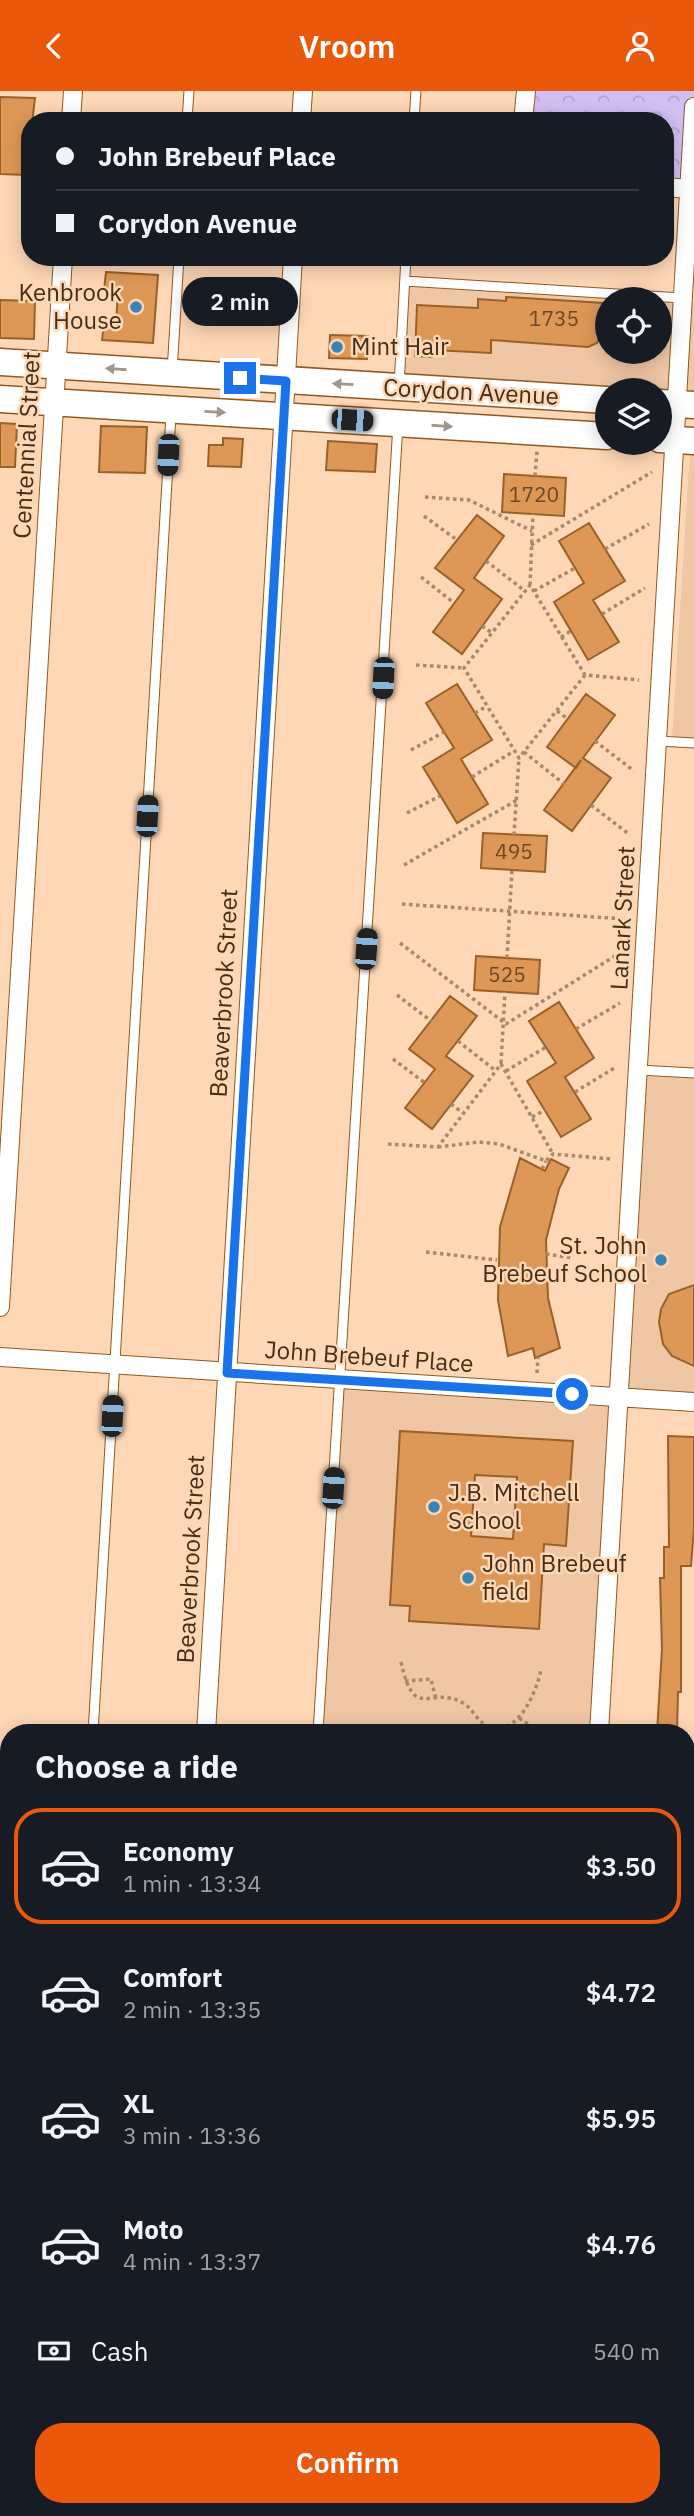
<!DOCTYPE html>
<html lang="en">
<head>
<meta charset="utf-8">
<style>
  body { margin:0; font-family:"IBM Plex Sans",sans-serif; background:#20242c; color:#f1f3f6; height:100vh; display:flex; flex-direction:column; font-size:26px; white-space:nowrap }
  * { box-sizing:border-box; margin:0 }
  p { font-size:23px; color:#9ea1a6 }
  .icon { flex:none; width:38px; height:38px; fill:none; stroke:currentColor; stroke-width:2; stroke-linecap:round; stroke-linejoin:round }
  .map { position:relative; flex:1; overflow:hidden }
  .panel { position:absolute; left:0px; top:1633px; width:695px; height:793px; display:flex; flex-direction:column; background:#171b24; border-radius:28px 28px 0 0; box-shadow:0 4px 18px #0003 }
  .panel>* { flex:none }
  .top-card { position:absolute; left:21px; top:21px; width:653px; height:154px; border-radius:28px; box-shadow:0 4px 18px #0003; display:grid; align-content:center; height:154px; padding:0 35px; background:#171b24 }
  .tools { position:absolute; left:595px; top:196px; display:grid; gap:14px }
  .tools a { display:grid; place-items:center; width:77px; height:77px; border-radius:50%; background:#171b24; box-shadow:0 4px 18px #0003; font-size:35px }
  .end { position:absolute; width:32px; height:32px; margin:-16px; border:9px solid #1a73e8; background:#fff; box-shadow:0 0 0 4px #fff }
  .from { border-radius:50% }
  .bubble { position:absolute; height:49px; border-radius:24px; background:#171b24; box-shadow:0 4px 18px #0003; font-size:23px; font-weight:600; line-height:49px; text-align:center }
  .car { position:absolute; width:21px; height:42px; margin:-21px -10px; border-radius:9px; box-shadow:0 0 5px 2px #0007; background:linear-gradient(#222 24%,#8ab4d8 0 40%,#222 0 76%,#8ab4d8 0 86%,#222 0) }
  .top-card b { display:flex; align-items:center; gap:24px; height:66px; font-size:26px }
  .top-card b+b { border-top:2px solid #363941 }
  .top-card i { width:18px; height:18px; background:#f1f3f6 }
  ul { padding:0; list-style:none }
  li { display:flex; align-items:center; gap:21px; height:116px; margin:0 14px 10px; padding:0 21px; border:4px solid transparent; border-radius:28px }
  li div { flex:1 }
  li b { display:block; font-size:26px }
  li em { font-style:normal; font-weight:600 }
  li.current { border-color:#ea580c }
  li>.icon { width:63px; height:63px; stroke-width:1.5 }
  h2 { padding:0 35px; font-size:32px; line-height:84px }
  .pay { display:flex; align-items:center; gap:18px; height:77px; padding:0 35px; font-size:26px }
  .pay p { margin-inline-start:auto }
  .primary-button { display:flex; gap:14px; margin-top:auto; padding:14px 35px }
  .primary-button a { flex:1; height:80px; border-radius:28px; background:#ea580c; color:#fff; font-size:28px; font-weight:600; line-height:80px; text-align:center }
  header { display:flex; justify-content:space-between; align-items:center; height:91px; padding:0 35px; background:#ea580c; color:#fff; font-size:32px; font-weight:600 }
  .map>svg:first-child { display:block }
  .built { fill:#f0c7a4 }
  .park { fill:url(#park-crowns) }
  .building { fill:#dd9857; stroke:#996028; stroke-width:2; fill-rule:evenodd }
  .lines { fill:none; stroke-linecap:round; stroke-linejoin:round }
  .lane-casing { stroke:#915920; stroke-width:11 }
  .street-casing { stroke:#915920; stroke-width:20 }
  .secondary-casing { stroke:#915920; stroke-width:29 }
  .path { stroke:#a9886c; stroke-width:3.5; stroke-dasharray:3.5 3.5; stroke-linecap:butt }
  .lane { stroke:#fff; stroke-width:9 }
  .street { stroke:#fff; stroke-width:18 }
  .secondary { stroke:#fff; stroke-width:26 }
  .oneway { fill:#a2968a }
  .route { stroke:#1a73e8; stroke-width:9 }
  .poi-dot { fill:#3983b6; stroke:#fed7b6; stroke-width:2.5 }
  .labels { text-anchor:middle; stroke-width:5; stroke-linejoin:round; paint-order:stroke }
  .number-label { font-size:21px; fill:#6c4826 }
  .poi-label { font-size:24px; fill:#462d16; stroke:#fed7b6; text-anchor:start }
  .street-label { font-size:24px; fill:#462d16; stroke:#fed7b6 }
</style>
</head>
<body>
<header><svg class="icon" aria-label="back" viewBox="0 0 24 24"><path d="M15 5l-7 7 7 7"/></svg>Vroom<svg class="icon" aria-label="person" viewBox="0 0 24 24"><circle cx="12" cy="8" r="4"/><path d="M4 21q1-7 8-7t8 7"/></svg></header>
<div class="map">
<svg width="694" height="2425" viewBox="0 0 694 2425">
  <defs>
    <pattern id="park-crowns" width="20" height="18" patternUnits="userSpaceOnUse" patternTransform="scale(1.75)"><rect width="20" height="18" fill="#d3bff4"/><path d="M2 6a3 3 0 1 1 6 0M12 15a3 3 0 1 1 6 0" fill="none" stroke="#b6a4d0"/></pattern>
  </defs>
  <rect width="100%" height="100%" fill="#fed7b6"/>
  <path class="built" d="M409,195L639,208H607V261H660V209L694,211V305L660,299L607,300L403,288Z
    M690,358L694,359V647L672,646Z
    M638,979L694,982V1311L620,1306L599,1641L318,1642L340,1289L619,1306Z
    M0,2296L9,2297V2388H0Z"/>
  <path class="park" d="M526,0H694L689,98L665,96V30H523Z"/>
  <path class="building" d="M0,6L35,7L26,84L0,83Z
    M106,181L158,184L153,252L102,249L104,232L116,233L118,200L104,199Z
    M506,206L604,212L602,243L597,252L588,256L491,249V262L433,259L432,266L415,265L417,214L478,217V208L506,210Z
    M0,209L35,210L34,248L0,247Z
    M330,244L368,245L367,268L329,267Z
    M0,332L17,333L15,376H0Z
    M101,335L147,336L145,382L99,381Z
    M223,347L243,348L241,376L208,375L209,354H223Z
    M328,350L377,353L375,381L326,379Z
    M504,383L566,387L564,425L502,421Z
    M477,424L504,445L474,487L502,508L462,563L433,541L464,499L435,477Z
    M589,432L625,490L593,509L619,551L588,569L554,511L584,492L559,450Z
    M457,593L492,649L461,668L488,713L457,732L423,676L454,657L426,612Z
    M586,603L615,624L583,667L611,687L572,740L544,719L581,669L576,677L547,656Z
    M483,742L547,745L545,781L481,777Z
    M476,865L540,869L538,903L474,899Z
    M450,905L477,925L446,965L473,985L432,1038L405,1017L435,978L409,958Z
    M559,911L594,967L565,986L591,1028L561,1046L527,990L556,972L529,930Z
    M520,1067L545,1080L551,1068L569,1077L559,1098L546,1149L548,1207L560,1257L535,1267L533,1257L508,1265L498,1209L500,1136Z
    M694,1194V1275L672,1265L663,1253L659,1231L661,1218L669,1203Z
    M400,1340L573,1350L566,1455L544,1453L539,1538L409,1530L410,1515L390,1514ZM475,1384L517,1386L513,1448L471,1445Z
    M668,1345L694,1346V1436L691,1475H681V1601H678L677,1642H657L662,1558L660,1487H664V1456H669Z"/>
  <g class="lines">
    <g class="lane-casing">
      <path id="lane" d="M187,30L189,0
        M414,30L416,0
        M405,190L682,207
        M172,281L179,166
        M399,295L406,166
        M658,650L694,652
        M638,979L694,982
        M93,1642L171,323
        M318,1642L398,333
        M0,2329H9
        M48,2425L49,2417
        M272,2425V2417
        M690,2425L694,2355"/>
    </g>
    <g class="street-casing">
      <path id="street" d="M71,30L73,0
        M301,30L303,0
        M523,30L526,0
        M665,96L689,98
        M0,1216L63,166
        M0,1266L694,1311
        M206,1642L293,166
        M599,1642L694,16
        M160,2425L161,2417
        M553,2425V2417"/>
    </g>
    <g class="secondary-casing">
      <path id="secondary" d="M0,271L607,309
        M0,308L607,345
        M660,312L694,314
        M660,348L694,350
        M0,2261H9
        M0,2296L9,2297
        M686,2304L694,2305
        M686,2339H694"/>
    </g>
    <path class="path" d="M535,385L537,360
      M425,406L469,409L532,440
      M424,425L457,449
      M531,454L652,381
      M605,458L649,433
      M486,470L525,500
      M421,486L454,512
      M530,494L533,423
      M534,500L575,477
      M602,523L645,497
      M482,535L492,542
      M561,546L571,540
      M416,574L464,577
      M585,584L519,667L464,577L530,494L585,584L639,589
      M557,620L568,628
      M475,622L487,615
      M595,650L634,680
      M411,659L444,641
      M524,661L564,693
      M472,686L514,660
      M591,714L630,744
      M407,722L440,705
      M514,744L519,667
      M404,774L517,709
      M402,813L625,828
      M400,852L506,933L623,860
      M507,867L512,779
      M397,904L431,930
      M576,938L620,912
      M458,950L496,980
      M393,968L425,992
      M501,972L505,901
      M506,980L546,956
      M575,1001L616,976
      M451,1013L463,1022
      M532,1026L545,1019
      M388,1053L438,1056L501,973L553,1063
      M438,1056L479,1051L499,1053L546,1070L553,1063L611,1068
      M542,1078L546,1070
      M426,1161L497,1169
      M546,1163L573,1167
      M537,1282L538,1266
      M401,1571C415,1633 429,1593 463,1612C473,1618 477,1630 487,1635C518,1648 536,1601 541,1579
      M405,1590L431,1588L436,1608
      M519,1627L531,1635"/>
    <use href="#lane" class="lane"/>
    <use href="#street" class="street"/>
    <use href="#secondary" class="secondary"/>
  </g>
  <defs><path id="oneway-solid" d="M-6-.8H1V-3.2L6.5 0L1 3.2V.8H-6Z" transform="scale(1.75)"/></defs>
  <g class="oneway">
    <use href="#oneway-solid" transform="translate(116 278) rotate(-176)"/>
    <use href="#oneway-solid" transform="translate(343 293) rotate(-177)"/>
    <use href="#oneway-solid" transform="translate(215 321) rotate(3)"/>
    <use href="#oneway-solid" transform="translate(442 335) rotate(4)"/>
  </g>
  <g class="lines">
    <path class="route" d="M240,287L286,290L227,1282L572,1303"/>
  </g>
  <g class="poi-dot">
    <circle cx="136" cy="216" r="7"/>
    <circle cx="337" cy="256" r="7"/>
    <circle cx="661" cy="1169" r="7"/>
    <circle cx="434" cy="1416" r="7"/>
    <circle cx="468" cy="1487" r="7"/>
  </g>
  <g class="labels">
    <g class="number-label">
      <text x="554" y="235">1735</text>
      <text x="534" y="411">1720</text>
      <text x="514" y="768">495</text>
      <text x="507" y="891">525</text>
    </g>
    <g class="poi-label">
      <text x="122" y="210" text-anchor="end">Kenbrook<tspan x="122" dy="28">House</tspan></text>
      <text x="351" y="264">Mint Hair</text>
      <text x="647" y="1163" text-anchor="end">St. John<tspan x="647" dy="28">Brebeuf School</tspan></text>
      <text x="448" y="1410">J.B. Mitchell<tspan x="448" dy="28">School</tspan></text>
      <text x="482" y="1481">John Brebeuf<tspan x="482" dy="28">field</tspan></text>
    </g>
    <g class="street-label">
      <text transform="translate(471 301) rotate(3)" y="8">Corydon Avenue</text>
      <text transform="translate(27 354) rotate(-87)" y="8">Centennial Street</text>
      <text transform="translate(623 827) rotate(-87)" y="8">Lanark Street</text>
      <text transform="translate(224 902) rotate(-87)" y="8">Beaverbrook Street</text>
      <text transform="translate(369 1266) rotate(4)" y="8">John Brebeuf Place</text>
      <text transform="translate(191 1468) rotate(-87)" y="8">Beaverbrook Street</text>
    </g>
  </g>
</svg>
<div class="tools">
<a><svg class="icon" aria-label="locate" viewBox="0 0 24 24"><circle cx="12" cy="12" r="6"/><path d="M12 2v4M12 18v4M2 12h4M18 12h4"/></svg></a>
<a><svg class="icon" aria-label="layers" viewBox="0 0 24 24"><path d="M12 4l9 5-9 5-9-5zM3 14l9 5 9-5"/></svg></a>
</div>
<i class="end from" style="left:572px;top:1303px"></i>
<i class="end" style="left:240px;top:287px"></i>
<div class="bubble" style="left:182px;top:186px;width:116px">2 min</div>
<i class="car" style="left:352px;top:329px;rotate:94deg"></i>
<i class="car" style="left:168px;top:364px;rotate:183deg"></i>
<i class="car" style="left:383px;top:587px;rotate:183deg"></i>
<i class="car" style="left:147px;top:725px;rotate:3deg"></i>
<i class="car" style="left:366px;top:858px;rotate:4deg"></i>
<i class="car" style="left:112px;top:1325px;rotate:3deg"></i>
<i class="car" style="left:333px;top:1397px;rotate:4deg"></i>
<div class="top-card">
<b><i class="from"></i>John Brebeuf Place</b>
<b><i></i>Corydon Avenue</b>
</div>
<section class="panel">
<h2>Choose a ride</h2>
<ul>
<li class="current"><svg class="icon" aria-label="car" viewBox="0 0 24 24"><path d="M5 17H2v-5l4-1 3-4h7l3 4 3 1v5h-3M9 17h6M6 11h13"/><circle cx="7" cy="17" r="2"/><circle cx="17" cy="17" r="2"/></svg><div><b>Economy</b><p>1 min · 13:34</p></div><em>$3.50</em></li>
<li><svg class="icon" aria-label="car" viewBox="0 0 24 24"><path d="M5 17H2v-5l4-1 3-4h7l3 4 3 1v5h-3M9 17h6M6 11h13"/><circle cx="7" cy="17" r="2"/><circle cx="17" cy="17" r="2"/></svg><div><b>Comfort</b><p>2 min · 13:35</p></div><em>$4.72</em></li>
<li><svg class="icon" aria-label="car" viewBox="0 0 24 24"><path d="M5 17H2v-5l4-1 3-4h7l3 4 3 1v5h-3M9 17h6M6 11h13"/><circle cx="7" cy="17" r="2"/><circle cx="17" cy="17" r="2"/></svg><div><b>XL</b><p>3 min · 13:36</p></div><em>$5.95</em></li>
<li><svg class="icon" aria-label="car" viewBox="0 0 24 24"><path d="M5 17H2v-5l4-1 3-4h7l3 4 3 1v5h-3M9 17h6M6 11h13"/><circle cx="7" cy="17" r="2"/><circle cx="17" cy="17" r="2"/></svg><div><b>Moto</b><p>4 min · 13:37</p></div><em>$4.76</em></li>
</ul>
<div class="pay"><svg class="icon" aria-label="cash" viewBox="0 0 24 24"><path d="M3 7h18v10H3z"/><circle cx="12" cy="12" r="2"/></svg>Cash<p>540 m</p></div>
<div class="primary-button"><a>Confirm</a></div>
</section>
</div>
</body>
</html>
